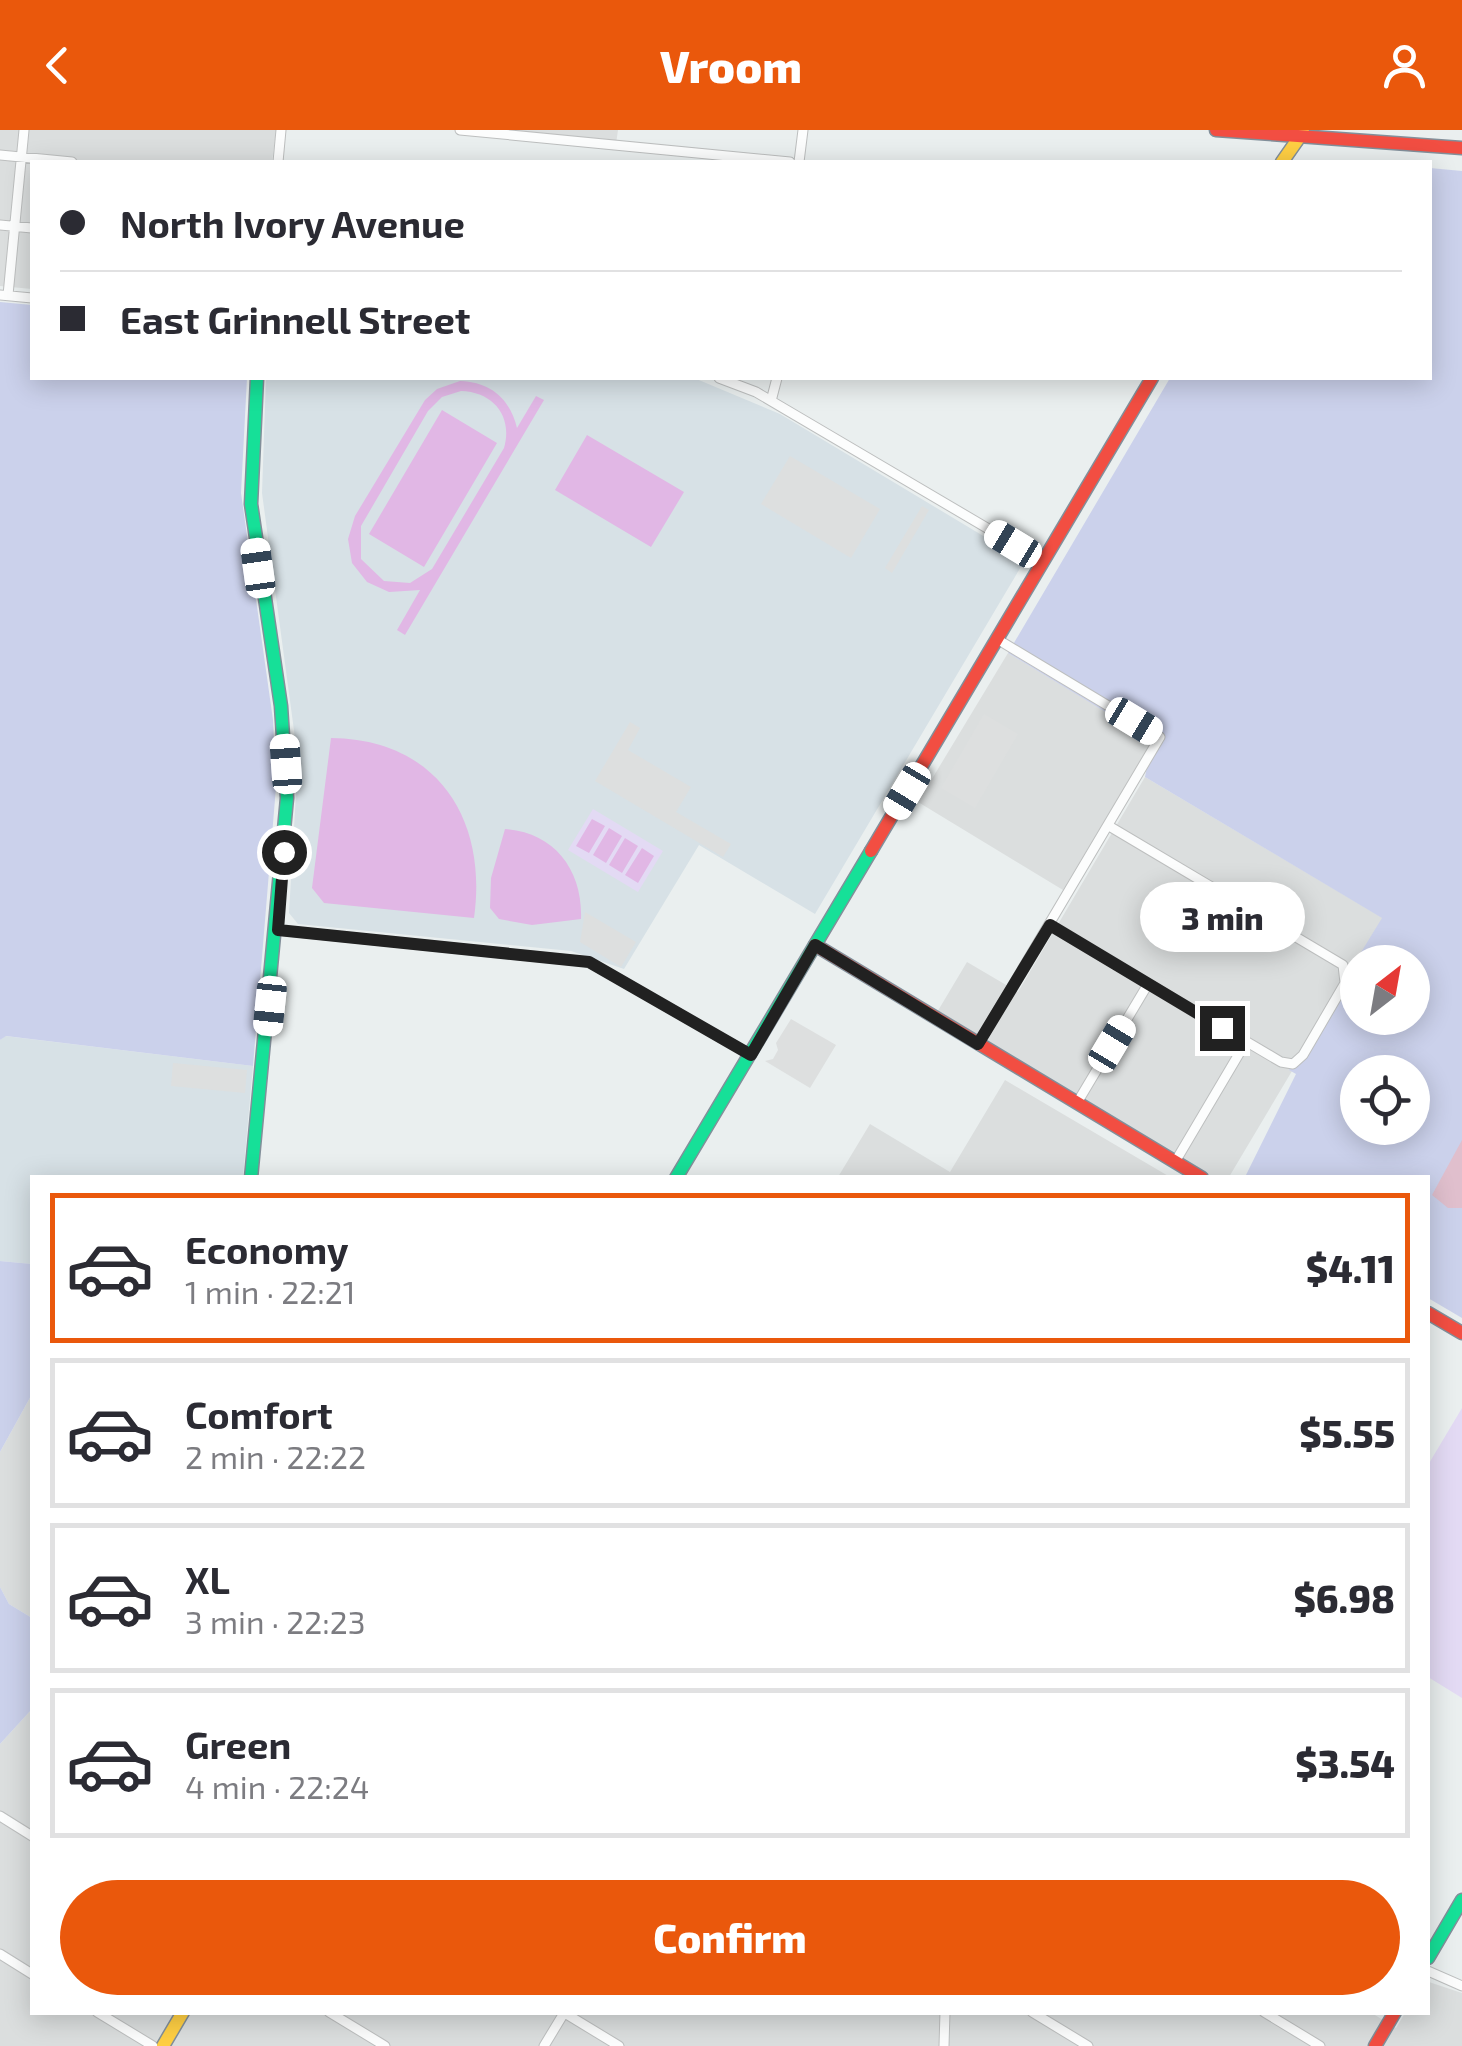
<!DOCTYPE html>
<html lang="en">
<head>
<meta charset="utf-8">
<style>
  body { margin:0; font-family:"Exo 2",sans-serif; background:#f7f7f7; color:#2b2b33; height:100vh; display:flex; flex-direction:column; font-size:38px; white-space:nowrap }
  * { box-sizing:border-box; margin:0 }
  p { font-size:32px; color:#7c7c81 }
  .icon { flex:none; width:55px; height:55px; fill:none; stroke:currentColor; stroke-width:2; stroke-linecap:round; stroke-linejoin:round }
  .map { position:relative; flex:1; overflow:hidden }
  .panel { position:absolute; left:30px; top:1045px; width:1400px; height:840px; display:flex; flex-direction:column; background:#fff; border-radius:0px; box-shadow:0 5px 25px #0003 }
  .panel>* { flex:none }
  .banner { position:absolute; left:30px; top:30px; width:1402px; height:220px; border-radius:0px; box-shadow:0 5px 25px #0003; display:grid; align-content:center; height:220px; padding:0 30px; background:#fff }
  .needle { width:65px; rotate:31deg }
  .fabs { position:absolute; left:1340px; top:815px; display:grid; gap:20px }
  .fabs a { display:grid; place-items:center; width:90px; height:90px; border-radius:50%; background:#fff; box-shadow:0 5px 25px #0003; font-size:50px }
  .end { position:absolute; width:45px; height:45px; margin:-22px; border:12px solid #212121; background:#fff; box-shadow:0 0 0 5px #fff }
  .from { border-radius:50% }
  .bubble { position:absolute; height:70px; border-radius:35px; background:#fff; box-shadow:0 5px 25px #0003; font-size:32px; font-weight:800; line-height:70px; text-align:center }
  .car { position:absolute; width:30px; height:60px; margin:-30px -15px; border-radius:12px; box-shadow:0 0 8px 2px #0007; background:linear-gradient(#fff 24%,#345 0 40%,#fff 0 76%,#345 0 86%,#fff 0) }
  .banner b { display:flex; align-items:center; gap:35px; height:95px; font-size:38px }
  .banner b+b { border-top:2px solid #e1e1e2 }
  .banner i { width:25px; height:25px; background:#2b2b33 }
  ul { padding:18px 0 0; list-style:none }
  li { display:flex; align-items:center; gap:30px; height:150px; margin:0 20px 15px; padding:0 10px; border:5px solid #e1e1e2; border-radius:0px }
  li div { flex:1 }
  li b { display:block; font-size:38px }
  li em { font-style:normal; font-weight:800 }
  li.selected { border-color:#ea580c }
  li>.icon { width:90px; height:90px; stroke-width:1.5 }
  .action { display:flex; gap:20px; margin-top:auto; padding:20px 30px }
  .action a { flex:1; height:115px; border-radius:60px; background:#ea580c; color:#fff; font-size:40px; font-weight:800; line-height:115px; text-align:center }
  header { display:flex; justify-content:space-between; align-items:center; height:130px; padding:0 30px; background:#ea580c; color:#fff; font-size:45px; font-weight:800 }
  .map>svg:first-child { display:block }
  .residential { fill:#dbdede }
  .education { fill:#d7e1e6 }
  .grass { fill:#cbd1eb; fill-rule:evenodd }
  .park { fill:#e3daf4 }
  .pitch { fill:#e1b7e5; fill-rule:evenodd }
  .parking { fill:#dddfdf }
  .water { fill:#e0bfcd }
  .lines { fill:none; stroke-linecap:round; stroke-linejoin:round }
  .street-casing { stroke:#bdbfbf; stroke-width:11 }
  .fast-casing { stroke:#828f9a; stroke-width:15 }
  .slow-casing { stroke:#828f9a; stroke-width:15 }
  .jam-casing { stroke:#828f9a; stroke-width:15 }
  .street { stroke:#fcfdfd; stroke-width:9 }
  .fast { stroke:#16e098; stroke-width:12 }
  .slow { stroke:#ffcf43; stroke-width:12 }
  .jam { stroke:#f24e42; stroke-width:12 }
  .route { stroke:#212121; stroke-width:12 }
</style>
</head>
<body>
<header><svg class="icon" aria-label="back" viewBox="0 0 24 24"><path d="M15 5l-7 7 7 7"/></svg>Vroom<svg class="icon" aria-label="person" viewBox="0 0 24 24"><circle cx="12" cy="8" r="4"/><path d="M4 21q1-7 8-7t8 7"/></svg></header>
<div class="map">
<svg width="1462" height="1916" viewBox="0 0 1462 1916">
  <rect width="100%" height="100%" fill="#eaefef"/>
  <path class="residential" d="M0,0H276L272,32H32V159L0,156Z
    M463,0H618L616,14Z
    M1008,523L1153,610L1063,760L918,672Z
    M1145,647L1383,788L1229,1047H1213L936,884L967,832L1018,862Z
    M1005,950L1170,1047H838L870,994L950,1042Z
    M32,1264V1488L9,1474L0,1457V1322Z
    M32,1579V1882H1370L1396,1898L1405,1883L1428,1882L1429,1852L1462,1863V1916H0V1614Z"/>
  <path class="education" d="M266,248H694L780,284L1015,425L1022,435L815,784L699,715L624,839L571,821L298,794L289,783L298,630L262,363Z
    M5,906L253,936L243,1047L32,1048V1134L0,1131V910Z"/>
  <path class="grass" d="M1430,38L1462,41V1188L1428,1168V1048L1245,1047L1296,944L1289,940L1382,788L1145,647L1152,610L1008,523L1170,248H1430ZM1358,832H1412V888H1358ZM1358,942H1412V998H1358Z
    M0,172L32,175V248H247L241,363L273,590L276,657L253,936L6,906L0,910Z
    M0,1131L32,1134V1264L0,1322Z
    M0,1457L9,1474L32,1488V1579L0,1614Z"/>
  <path class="park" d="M593,679L663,721L638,762L568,720Z
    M1462,1278V1568L1428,1547V1335Z"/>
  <path class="pitch" d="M460,251C491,252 510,269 517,298L536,266L544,270L405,505L397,500L420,460L389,462L367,452L352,433L348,409L355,386L425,270L437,259ZM461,261C494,262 513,287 504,318L432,439L410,453L384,451L361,429V396L428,281L442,267Z
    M442,280L497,313L424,437L369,404Z
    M587,305L684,362L651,417L555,360Z
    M331,608C437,609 488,689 474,788L324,773L312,758Z
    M592,689L605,696L589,723L576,716Z
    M609,698L622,706L606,733L593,725Z
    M505,699C554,702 583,740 581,789L532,795L499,789L490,778L491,748Z
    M625,708L638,716L622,743L609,735Z
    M642,718L654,726L638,753L625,745Z"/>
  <path class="parking" d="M790,326L880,379L851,428L761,374Z
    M922,376L929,380L892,443L885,438Z
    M984,584L1018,604L975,678L941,658Z
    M630,592L640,598L628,620L691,657L676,682L731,714L723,727L595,651Z
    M585,782L636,812L621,837L580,812Z
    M791,889L836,915L810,958L765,931L773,929L778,920L776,913Z
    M173,933L247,940L245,963L171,956Z"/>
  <path class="water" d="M1462,1010V1078H1448L1432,1065Z"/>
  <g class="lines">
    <g class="street-casing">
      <path id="street" d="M460,0L790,32
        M0,25L72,32
        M278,32L281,0
        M799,32L803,0
        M0,95L32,98
        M0,165L32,168
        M8,165L24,0
        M719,248L756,262L1043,431
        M771,271L777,248
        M1049,795L1281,932L1293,934L1303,925L1345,853L1343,835L1109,696
        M277,800L589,832L751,925
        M978,914L1160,607L997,509
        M1077,973L1148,854
        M1175,1032L1246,912
        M0,1686L32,1706
        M0,1824L32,1844
        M1428,1841L1462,1856
        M97,1882L153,1916
        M329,1882L385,1916
        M563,1882L619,1916
        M1032,1882L1088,1916
        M1264,1882L1320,1916
        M544,1916L564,1883
        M944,1916L945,1882"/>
    </g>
    <g class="fast-casing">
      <path id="fast" d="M251,1048L287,668L281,576L251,374L257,248
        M676,1048L871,721
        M1428,1828L1462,1770"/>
    </g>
    <g class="slow-casing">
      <path id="slow" d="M1282,32L1303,2
        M163,1916L183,1882"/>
    </g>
    <g class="jam-casing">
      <path id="jam" d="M1216,0L1462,18
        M871,721L1152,248
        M815,815L1202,1048
        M1428,1183L1462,1203
        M1375,1916L1395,1882"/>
    </g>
    <use href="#street" class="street"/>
    <use href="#fast" class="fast"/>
    <use href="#slow" class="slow"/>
    <use href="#jam" class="jam"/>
  </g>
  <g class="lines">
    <path class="route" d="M284,722L278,800L589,832L751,925L815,815L978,914L1050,795L1222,898"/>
  </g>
</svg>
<div class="fabs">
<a><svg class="needle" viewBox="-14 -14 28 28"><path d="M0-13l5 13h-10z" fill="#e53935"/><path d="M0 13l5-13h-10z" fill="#7c7c81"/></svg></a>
<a><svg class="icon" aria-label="locate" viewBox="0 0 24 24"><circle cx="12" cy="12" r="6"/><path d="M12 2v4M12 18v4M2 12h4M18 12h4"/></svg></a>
</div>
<i class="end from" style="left:284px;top:722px"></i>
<i class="end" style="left:1222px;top:898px"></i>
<div class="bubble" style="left:1140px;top:752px;width:165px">3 min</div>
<i class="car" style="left:1013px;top:414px;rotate:301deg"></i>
<i class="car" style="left:258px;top:438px;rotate:352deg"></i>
<i class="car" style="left:1134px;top:591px;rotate:121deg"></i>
<i class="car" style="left:286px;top:634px;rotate:356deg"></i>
<i class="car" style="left:907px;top:661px;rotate:211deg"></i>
<i class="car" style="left:270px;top:876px;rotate:186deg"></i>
<i class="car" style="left:1112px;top:914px;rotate:31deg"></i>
<div class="banner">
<b><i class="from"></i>North Ivory Avenue</b>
<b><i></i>East Grinnell Street</b>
</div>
<section class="panel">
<ul>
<li class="selected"><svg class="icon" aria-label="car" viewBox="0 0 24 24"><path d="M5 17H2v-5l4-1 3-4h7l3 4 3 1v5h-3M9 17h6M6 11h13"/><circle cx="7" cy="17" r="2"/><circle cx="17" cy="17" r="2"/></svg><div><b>Economy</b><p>1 min · 22:21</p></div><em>$4.11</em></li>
<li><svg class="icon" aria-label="car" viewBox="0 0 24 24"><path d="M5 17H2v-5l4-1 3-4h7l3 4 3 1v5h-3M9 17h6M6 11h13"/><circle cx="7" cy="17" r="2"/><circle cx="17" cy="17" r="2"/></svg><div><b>Comfort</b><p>2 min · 22:22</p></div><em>$5.55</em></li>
<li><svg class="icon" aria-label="car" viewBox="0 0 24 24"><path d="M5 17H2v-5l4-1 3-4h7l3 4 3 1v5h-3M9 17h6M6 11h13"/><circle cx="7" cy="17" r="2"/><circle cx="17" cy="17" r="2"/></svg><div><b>XL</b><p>3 min · 22:23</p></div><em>$6.98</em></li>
<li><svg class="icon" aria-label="car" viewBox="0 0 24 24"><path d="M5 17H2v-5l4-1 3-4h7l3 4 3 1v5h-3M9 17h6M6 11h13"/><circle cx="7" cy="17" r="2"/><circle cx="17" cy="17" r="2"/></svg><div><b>Green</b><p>4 min · 22:24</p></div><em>$3.54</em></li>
</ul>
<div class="action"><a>Confirm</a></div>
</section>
</div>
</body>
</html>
